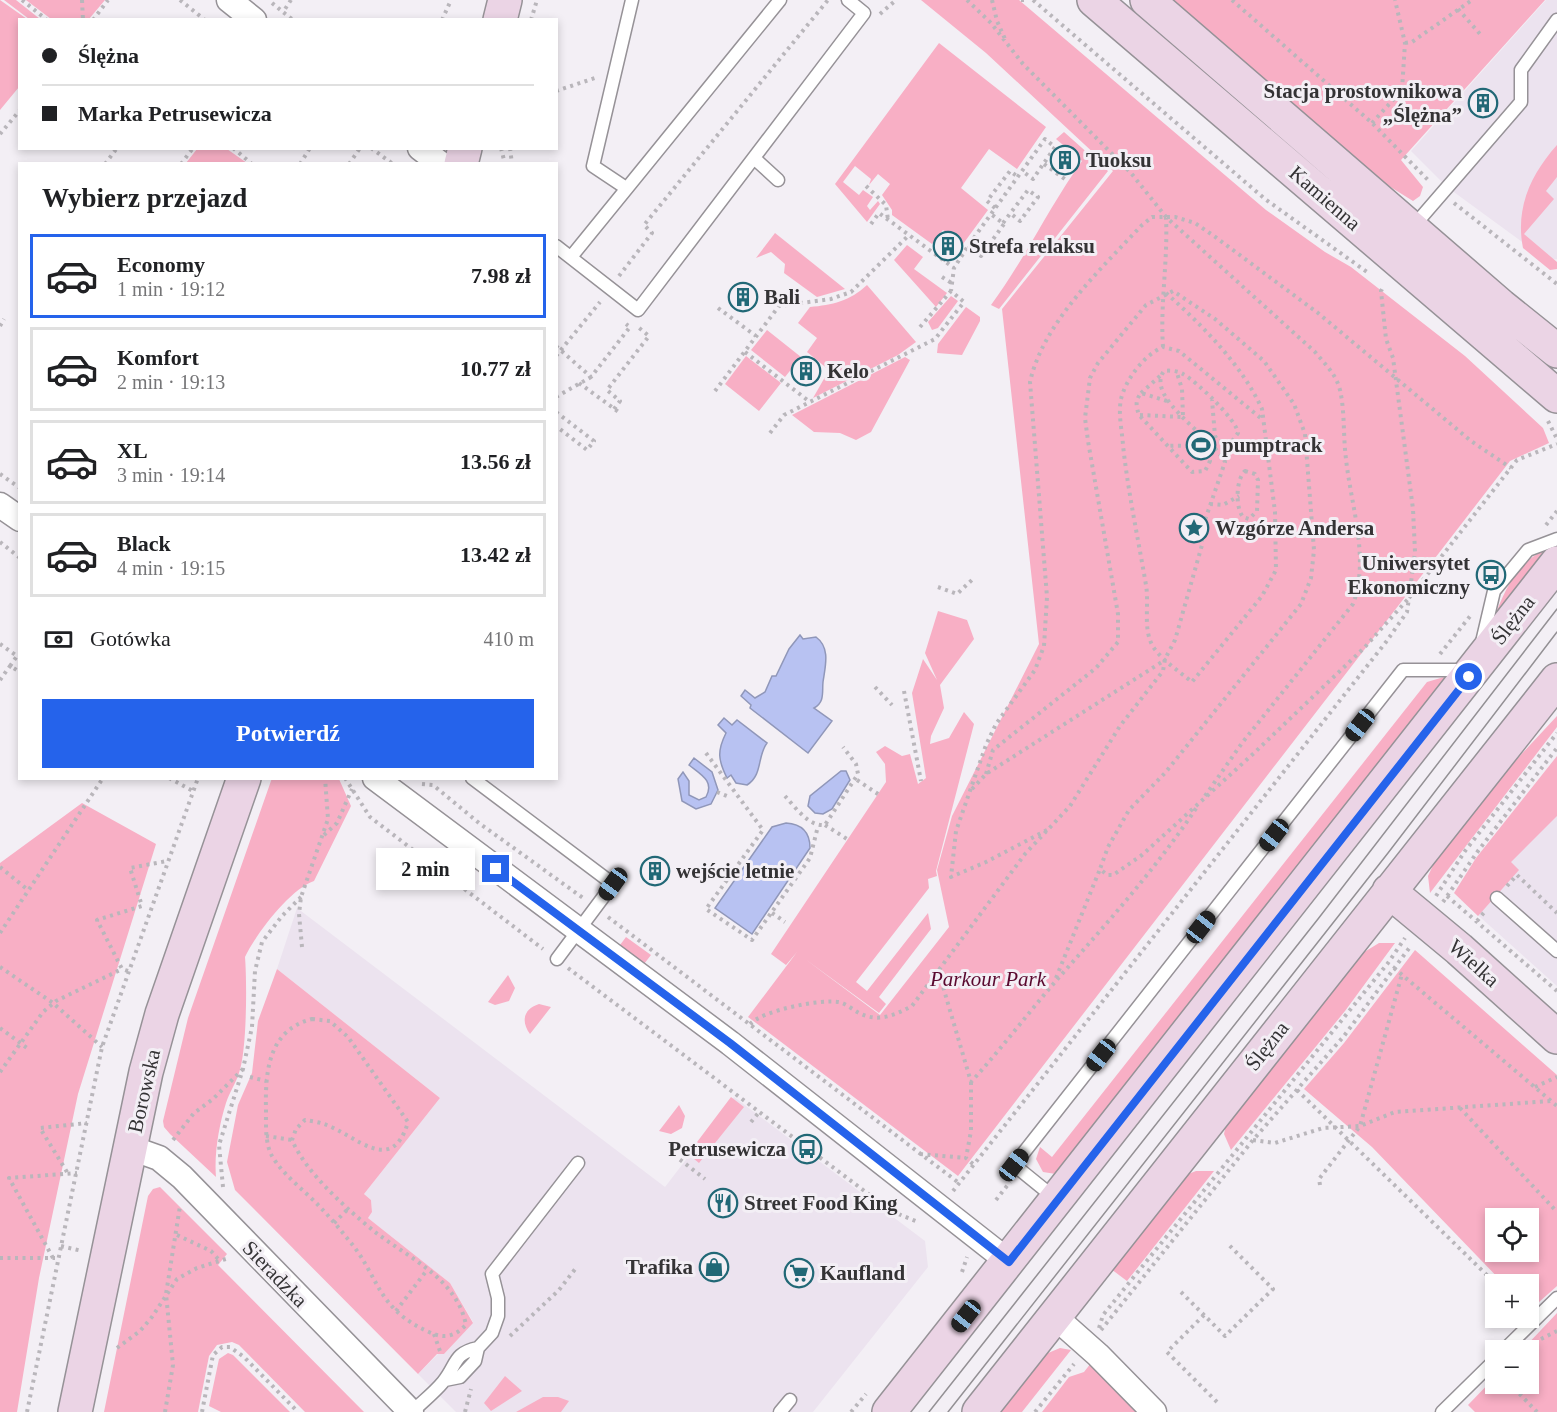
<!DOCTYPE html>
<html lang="pl">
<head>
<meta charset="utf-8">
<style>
  body { margin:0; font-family:"Times New Roman",serif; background:#f6f6f6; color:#202124; height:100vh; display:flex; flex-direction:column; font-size:22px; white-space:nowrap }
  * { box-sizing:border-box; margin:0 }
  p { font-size:20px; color:#757577 }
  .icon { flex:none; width:33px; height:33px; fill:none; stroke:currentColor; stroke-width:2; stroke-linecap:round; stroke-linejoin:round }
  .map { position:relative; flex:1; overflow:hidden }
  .side { position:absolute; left:18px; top:162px; width:540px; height:618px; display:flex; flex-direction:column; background:#fff; border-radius:0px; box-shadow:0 3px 9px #0003 }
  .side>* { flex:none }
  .guide { position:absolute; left:18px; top:18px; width:540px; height:132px; border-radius:0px; box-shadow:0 3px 9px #0003; display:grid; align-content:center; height:132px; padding:0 24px; background:#fff }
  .tools { position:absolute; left:1485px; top:1208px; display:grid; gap:12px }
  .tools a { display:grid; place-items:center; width:54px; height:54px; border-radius:0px; background:#fff; box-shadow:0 3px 9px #0003; font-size:30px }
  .end { position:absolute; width:27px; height:27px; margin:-14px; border:8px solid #2563eb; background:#fff; box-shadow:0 0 0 3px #fff }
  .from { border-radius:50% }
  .bubble { position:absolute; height:42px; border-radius:0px; background:#fff; box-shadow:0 3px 9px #0003; font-size:20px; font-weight:600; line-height:42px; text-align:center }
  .car { position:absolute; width:18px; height:36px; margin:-18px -9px; border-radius:8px; box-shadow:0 0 4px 2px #0007; background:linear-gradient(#222 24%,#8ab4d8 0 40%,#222 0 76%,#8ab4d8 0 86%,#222 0) }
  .guide b { display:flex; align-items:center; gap:21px; height:57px; font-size:22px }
  .guide b+b { border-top:2px solid #e0e0e0 }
  .guide i { width:15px; height:15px; background:#202124 }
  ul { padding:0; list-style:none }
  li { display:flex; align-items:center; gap:18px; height:84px; margin:0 12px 9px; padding:0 12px; border:3px solid #e0e0e0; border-radius:0px }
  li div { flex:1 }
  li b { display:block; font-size:22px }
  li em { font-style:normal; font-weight:600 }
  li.on { border-color:#2563eb }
  li>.icon { width:54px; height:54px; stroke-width:1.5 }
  h2 { padding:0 24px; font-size:27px; line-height:72px }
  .pay { display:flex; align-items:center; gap:15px; height:66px; padding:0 24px; font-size:22px }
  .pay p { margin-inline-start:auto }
  .cta { display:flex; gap:12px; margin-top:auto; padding:12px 24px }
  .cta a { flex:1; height:69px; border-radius:0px; background:#2563eb; color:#fff; font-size:24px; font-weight:600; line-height:69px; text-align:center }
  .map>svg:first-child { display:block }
  .built { fill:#ece3ef }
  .green { fill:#f8afc5; fill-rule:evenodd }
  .water { fill:#b8c2f2; stroke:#9097b9; stroke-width:1.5 }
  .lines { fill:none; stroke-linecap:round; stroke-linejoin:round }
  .lane-casing { stroke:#969297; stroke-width:15 }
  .street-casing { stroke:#969297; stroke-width:27 }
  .secondary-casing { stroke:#969297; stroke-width:36 }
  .path { stroke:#b9b6bb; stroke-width:4; stroke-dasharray:3 4.5; stroke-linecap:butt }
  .lane { stroke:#fff; stroke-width:12 }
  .street { stroke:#fff; stroke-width:24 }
  .secondary { stroke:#ebd4e5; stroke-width:33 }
  .tram { stroke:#939094; stroke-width:1.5 }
  .route { stroke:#2563eb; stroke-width:8 }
  .labels { text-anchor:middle; stroke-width:6; stroke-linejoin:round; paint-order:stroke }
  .poi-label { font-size:21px; font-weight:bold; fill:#343335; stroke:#f3eff5; text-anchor:start }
  .street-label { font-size:21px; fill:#343335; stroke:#f3eff5 }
  .park-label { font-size:21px; font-style:italic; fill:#5a092f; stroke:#f3eff5 }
</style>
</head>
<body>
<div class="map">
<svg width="1557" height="1412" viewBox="0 0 1557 1412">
  <rect width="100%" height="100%" fill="#f3eff5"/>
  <path class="built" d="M1546,0H1557V259L1547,260L1447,187L1411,151Z
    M1557,781V986L1461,900Z
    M297,908L665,1187L734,1097L925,1241L928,1267L813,1412H456L418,1374L438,1354H444L473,1322L450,1283L368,1218L372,1212L371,1200L364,1194L440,1098L277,969Z"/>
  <path class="green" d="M0,0L27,19L20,20L19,87L0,110Z
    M4,0H16L40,19H29Z
    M26,0H105L89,19H51Z
    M921,0H1019L1266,210L1325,252L1351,267L1465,356L1543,428L1549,443L1510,461L958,1176L748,1017L797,952L786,965L771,954L886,782L885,764L876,752L885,746L902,756L910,754L918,784L926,778L912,693L923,659L937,680L925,653L938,611L967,620L974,639L940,685L944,708L931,736L930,744L949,738L964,712L974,724L936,871L937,876L928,879L929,888L856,982L867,991L928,913L931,929L879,997L886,1004L879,1013L805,959L880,1015L949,927L937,870L952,816L1039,644L1002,309L1113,171L986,53Z
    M1166,0H1545L1401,160L1423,187L1420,196L1413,201L1376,178Z
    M939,43L1046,127L1017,169L989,149L961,188L988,210L963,244L943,230L932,244L892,215V210L882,195L890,184L878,174L869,185L871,179L855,166L843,182L859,195L863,190L873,197L867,206L870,210L878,201L880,204L867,222L835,184Z
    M1064,132L1108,171L999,309L991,305C1025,259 1049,207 1082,161L1056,139Z
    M1557,145V177L1546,191L1554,199L1524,234L1557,262V269L1550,270L1523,248C1515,208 1531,174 1557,145Z
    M197,149H227L247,163H186Z
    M775,233L845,289L817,297L784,273L785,264L771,252L756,258Z
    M907,245L923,257L914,269L947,293L936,307L894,260Z
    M867,285L916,342L898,355L813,398L829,370L807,352L817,338L798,323L810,307C832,305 850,301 867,285Z
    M951,296L958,301L938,328L932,330L928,322Z
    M966,307L980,317V321L962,355L937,353L938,344Z
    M767,330L801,357L785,377L751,350Z
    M746,356L781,383L759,411L725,384Z
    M905,357L910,360L871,432L856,440L840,433L814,432L792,415Z
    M1553,547L1495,621H1493C1505,589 1518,558 1553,547Z
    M1444,677L1446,681L1056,1174L1043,1172L1036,1159L1040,1147L1052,1157L1427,682Z
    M1557,716V727L1430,893L1428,876L1436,859L1475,804Z
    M1557,756V816L1511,862L1519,870L1478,916L1454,893L1476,858Z
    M272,778L339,779L351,806L314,881C290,889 256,934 245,957C247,982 247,1050 239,1073C236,1083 229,1093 226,1103C219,1125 214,1154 216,1177L170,1134L164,1127L163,1121L188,1018Z
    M82,803L156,844L78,1094L39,1278L17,1412H0V863Z
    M626,937L651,955L644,964L617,949Z
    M1379,943H1395L1345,1011L1231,1150L1224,1134L1227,1120L1361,954Z
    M1415,950L1557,1075V1286L1529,1311L1528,1284H1504L1372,1147L1304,1089L1344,1043ZM1496,1218H1528V1251H1496Z
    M277,969L440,1098L364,1194L371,1200L372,1212L368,1218L450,1283L473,1323L444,1354H437L418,1374L235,1190L227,1162L238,1105L252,1073L258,1021Z
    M508,975L515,988L509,1001L495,1005L488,1002Z
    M539,1004L551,1007L530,1034C521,1022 523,1009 539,1004Z
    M731,1097L744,1107L699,1163L688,1154Z
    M679,1105L685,1116L682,1128L671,1134L659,1131Z
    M1196,1171H1214L1127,1281L1111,1269L1183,1176Z
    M160,1187L227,1254L218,1265L364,1412H305L239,1345L232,1342L217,1345L209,1356L198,1412H104L148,1196L153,1189Z
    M1557,1313V1412H1475L1468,1405L1495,1377L1496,1383H1528V1350H1522Z
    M1060,1348L1071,1350L1022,1412H995L1041,1356Z
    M228,1353L233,1355L290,1412H221L209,1406L219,1359Z
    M1091,1363L1139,1412H1042L1069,1377L1084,1372Z
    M505,1376L522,1391L491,1411L484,1403Z
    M543,1397H558L569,1401L561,1412H516Z"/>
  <path class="water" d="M800,635L803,639L816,637C831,648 825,667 823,682C822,692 825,702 814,708L832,721L808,753L750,708L751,705L741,696L745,690L755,698L765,692L772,676H776L789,649Z
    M724,718L732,725L737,720L767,743C757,756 763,775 747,785L736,783L731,775L727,778C718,760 717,751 726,733L718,725Z
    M694,758L712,772L718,790L711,804L696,809L682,801L678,779L683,772L689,781V795L699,800L706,797C715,781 700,774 689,765Z
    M841,771H846L850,780L832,809L823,814L815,813L808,806L810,796Z
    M786,823C802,824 810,833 810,848L752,934L715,908L772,827Z"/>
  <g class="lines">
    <g class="lane-casing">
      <path id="lane" d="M755,159L778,180
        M626,188L593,166L632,0
        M1412,228L1521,102V70L1557,20
        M556,246L638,310L864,13L848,0
        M571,257L780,0
        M1482,642L1494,591L1528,550L1557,539
        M472,778L613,884L557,959
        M1497,898L1557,951
        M1056,1199L1014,1165L1403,670H1460L1466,675
        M1504,1350L1557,1298
        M445,1380L460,1377L475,1361L478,1348L492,1333L498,1316V1298L492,1274L578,1163
        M412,1412C422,1402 434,1393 443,1382C457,1365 453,1353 478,1348
        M780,1412L790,1400
        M1442,1412L1496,1359"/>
    </g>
    <g class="street-casing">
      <path id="street" d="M229,0L254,20
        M420,148L441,164
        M0,505L20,519
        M375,778L730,1043L1009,1262
        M131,1148L159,1158L182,1177L411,1412
        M1054,1316L1098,1355L1154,1412"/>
    </g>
    <g class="secondary-casing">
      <path id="secondary" d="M1094,0L1557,396
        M1147,0L1501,306L1557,351
        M500,20L505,0
        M461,164L465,148
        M1389,891L1459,949L1557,1037
        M75,1412L146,1072L162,1014L244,778
        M889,1412L1557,563
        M979,1412L1557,680"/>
    </g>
    <path class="path" d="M22,0L47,20
      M82,0L83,20
      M180,0L205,20
      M291,0L283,12L293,20
      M967,0L991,23L1023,64L1131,173L1166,217L1315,352C1325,364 1336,374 1340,390C1345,412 1343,436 1346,459C1351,506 1370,559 1353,604L1242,743L1205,796
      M992,0L997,21L1005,39
      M1021,0H1024
      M1033,0L1265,199L1367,272
      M1232,0L1372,123L1430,182
      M272,3L283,12
      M1458,9L1480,34
      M880,14L896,0
      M93,20L108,0
      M442,20L451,0
      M531,20L537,0
      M1405,43L1412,42L1472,0
      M556,91L598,77
      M1372,123L1402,90L1405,43L1395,0
      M0,134L20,110
      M233,148L252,164
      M371,148L393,164
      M501,148L505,164
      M510,148L512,164
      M105,164L117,148
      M181,164L193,148
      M300,164L310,148
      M349,164L360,148
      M1044,164L1066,180
      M866,186L886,205L888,220
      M1454,203L1557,284
      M995,208L987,201L1010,171L1018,177
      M1003,223L1028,190L1038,197L1020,221L1010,213
      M871,224L879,213L954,268
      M968,246L981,256L1004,224L991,214
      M943,261L947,256
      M619,276L652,233L644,225L828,0
      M942,277L953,284
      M1166,293C1202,325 1242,365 1262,409L1275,512L1276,570L1262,596L1192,682C1179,671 1155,656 1150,640C1144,624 1149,602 1146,585C1138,538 1128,492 1123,445C1122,430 1118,414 1121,399C1126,379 1144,355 1163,347L1179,351L1263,420
      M718,308L756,336
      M0,326L4,319
      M920,327L951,291
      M556,346L591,377L630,327L626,324
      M1163,347C1160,304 1168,261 1166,218
      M745,352L810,402
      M556,356L600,302
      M579,383L620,413
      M715,391L779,306L831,299L851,292L909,235
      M1141,393L1160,376
      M556,397L591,377
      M1167,401L1141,393C1135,401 1136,406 1139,415L1192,472L1205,471L1210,461C1204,445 1184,445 1168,446
      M614,409L620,401L607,390L649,336L638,327
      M556,412L594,441L587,450L556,426
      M1140,415L1183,417L1182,389L1177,373
      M1548,421L1557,439
      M770,433L784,415L935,339L964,302L951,291L954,268L968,246L1045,139L1055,147L1033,179L1022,171
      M1245,471L1255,474L1258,480L1257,511L1249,519L1243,517C1235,507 1236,479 1245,471Z
      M0,474L20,488
      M1210,504L1223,505L1239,496
      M1546,525L1557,511
      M0,542L20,558
      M938,587L957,594L974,578
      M0,644L17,656L10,666L20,672
      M1440,654L1471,615
      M0,680L10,666
      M875,687L892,705
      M904,691L921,781
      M706,753L763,830L706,909L752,940L810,858L818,826
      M986,774L993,750L1096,668L1118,642V614L1088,441L1085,418L1090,378L1098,363L1146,305L1173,291L1215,319L1264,361L1294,404L1305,434L1314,550L1311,578L1301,604L1165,773L1129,810L1108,847L1100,869L1107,875H1113L1142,855L1253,754L1364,648L1409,598L1415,552L1413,509L1393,358L1386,339L1381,291L1384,285
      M169,778L193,791
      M345,778L370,817L543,949
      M857,780L878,794
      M422,784L433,785L479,823L583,898
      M972,789L986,774L1165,660
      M717,792L727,796
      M785,796C795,807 809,827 825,825L858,774L856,764L843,747
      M825,825L847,839
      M1047,830L986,862L951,877L956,831L986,745L996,724L1035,670L1044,646L1047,597L1030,382C1043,323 1100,270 1141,226L1152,217H1175L1195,223L1214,236L1318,313L1471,441L1511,468
      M324,835L337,823L352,789
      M0,867L28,890
      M1507,886L1517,875L1557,913
      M1436,896L1465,851L1557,733
      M1447,896L1557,991
      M1443,902L1478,851L1557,748
      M772,913L785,922
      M608,917L959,1183
      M1477,921L1486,910
      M0,933L103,778
      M302,947L299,914L301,897L328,819L325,778
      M0,967L53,1003L102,1047
      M568,968L891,1211L918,1222
      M1394,968L1557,1106
      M128,971L122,969L97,920L142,906L130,868L167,861
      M939,973L971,1082C1003,1047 1031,1009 1062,974C1110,920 1157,867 1197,807
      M1056,978L1100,869
      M312,1019L330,1021L348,1037L408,1122C392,1177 356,1135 324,1124C318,1122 311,1121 305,1120L296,1129L292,1140C306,1173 347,1209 375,1232C409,1258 457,1279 466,1325C454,1337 444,1339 429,1332C375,1308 380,1276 347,1238C338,1227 329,1216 319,1206C305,1191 283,1175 272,1156C265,1143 266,1126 266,1111C265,1072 268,1030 312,1019Z
      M750,1024C764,1010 820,999 839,1002C847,1004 853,1010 859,1013C878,1023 895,1015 912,1006L1025,854L1070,806L1120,726L1163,671L1165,659L1175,640L1202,545V529L1225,462C1215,439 1144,398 1164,371C1170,370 1178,371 1183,374C1196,381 1237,420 1238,433L1230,444L1218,441L1215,436L1212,400
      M0,1028L27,1048
      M0,1072L43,1012L56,1001L122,969
      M250,1077L266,1081
      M971,1082V1131L966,1158L973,1164
      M1535,1087L1557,1077
      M1297,1090L1496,1284
      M1460,1108L1557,1212
      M751,1122L760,1111
      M266,1136L292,1140
      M173,1140L194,1113L213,1099L243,1069
      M1253,1140L1275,1143L1323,1128L1360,1126L1395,1112L1551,1101
      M920,1154L966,1158
      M674,1155L705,1179
      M67,1172L40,1128L87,1123
      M1320,1185L1319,1179L1360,1126L1402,974
      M223,1187L219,1145L243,1069L252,1027L255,971L262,942L282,916L301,897
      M953,1191L1386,642L1407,612L1409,598L1517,460L1557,444
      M996,1200L1010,1182
      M334,1223L348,1209
      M177,1235L211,1251L219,1260
      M61,1246L82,1251
      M0,1258H55
      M53,1258L9,1178L77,1173
      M962,1272L967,1257
      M1181,1292L1225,1336L1273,1289L1229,1245
      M396,1311L427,1270
      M1204,1315L1167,1352L1220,1405
      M1099,1328L1103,1315L1388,963L1405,938
      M1101,1330L1253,1140L1344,1036L1410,947
      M434,1334L441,1354
      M510,1336L559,1290L576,1268
      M1541,1339L1557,1331
      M117,1348L140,1331L152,1317L177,1279L197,1268L229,1258
      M1509,1383L1537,1412
      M27,1412L102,1047L198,778
      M165,1412L173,1365L166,1294L180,1206
      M202,1412L213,1355L222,1347H230L244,1357L298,1412
      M465,1412L471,1389
      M851,1412L866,1394
      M1035,1412L1074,1364"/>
    <use href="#lane" class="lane"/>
    <use href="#street" class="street"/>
    <use href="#secondary" class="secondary"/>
    <path class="tram" d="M929,1412L1318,919L1557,609
      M948,1412L1388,853L1557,632"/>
  </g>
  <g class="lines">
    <path class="route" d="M496,869L730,1043L1009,1262L1469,677"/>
  </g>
  <defs>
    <g id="building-ring" transform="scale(1.5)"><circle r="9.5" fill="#f3eff5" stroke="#216876" stroke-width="1.5"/><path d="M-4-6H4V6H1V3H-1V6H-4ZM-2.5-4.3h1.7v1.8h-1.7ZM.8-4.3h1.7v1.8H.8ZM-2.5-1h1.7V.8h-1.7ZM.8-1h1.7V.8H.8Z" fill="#216876"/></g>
    <g id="stadium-ring" transform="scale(1.5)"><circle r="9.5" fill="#f3eff5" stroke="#216876" stroke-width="1.5"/><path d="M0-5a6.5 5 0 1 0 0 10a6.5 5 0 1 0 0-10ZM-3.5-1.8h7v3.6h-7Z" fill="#216876"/></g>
    <g id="sight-ring" transform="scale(1.5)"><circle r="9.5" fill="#f3eff5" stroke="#216876" stroke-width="1.5"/><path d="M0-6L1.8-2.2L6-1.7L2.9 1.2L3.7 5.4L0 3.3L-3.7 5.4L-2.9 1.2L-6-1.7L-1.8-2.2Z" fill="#216876"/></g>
    <g id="bus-ring" transform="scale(1.5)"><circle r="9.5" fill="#f3eff5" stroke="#216876" stroke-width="1.5"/><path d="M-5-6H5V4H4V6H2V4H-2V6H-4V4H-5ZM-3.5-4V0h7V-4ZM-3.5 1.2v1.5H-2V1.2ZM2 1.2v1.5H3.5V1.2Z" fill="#216876"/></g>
    <g id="restaurant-ring" transform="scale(1.5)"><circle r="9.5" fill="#f3eff5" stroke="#216876" stroke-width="1.5"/><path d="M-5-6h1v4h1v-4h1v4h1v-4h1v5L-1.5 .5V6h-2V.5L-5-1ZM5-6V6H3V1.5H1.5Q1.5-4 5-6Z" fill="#216876"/></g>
    <g id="shop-ring" transform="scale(1.5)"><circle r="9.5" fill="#f3eff5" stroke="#216876" stroke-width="1.5"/><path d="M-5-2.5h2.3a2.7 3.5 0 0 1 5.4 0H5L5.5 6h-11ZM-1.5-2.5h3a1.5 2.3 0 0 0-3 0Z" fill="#216876"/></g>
    <g id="supermarket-ring" transform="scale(1.5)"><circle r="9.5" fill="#f3eff5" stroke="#216876" stroke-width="1.5"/><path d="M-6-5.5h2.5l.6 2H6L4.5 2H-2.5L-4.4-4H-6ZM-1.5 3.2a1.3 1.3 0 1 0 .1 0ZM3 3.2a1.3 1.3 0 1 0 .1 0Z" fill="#216876"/></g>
  </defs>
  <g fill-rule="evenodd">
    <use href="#building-ring" x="1483" y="103"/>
    <use href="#building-ring" x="1065" y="160"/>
    <use href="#building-ring" x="948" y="246"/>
    <use href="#building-ring" x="743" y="297"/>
    <use href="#building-ring" x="806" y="371"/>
    <use href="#stadium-ring" x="1201" y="445"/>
    <use href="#sight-ring" x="1194" y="528"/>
    <use href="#bus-ring" x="1491" y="575"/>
    <use href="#building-ring" x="655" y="871"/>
    <use href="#bus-ring" x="807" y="1149"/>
    <use href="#restaurant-ring" x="723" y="1203"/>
    <use href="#shop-ring" x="714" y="1267"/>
    <use href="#supermarket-ring" x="799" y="1273"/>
  </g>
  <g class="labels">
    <g class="poi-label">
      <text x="1462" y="98" text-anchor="end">Stacja prostownikowa<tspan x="1462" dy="24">„Ślężna”</tspan></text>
      <text x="1086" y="167">Tuoksu</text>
      <text x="969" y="253">Strefa relaksu</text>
      <text x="764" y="304">Bali</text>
      <text x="827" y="378">Kelo</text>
      <text x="1222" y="452">pumptrack</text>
      <text x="1215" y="535">Wzgórze Andersa</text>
      <text x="1470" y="570" text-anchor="end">Uniwersytet<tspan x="1470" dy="24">Ekonomiczny</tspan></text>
      <text x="676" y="878">wejście letnie</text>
      <text x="786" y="1156" text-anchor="end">Petrusewicza</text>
      <text x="744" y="1210">Street Food King</text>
      <text x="693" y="1274" text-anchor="end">Trafika</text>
      <text x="820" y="1280">Kaufland</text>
    </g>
    <g class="street-label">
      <text transform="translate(1325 198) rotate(41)" y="7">Kamienna</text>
      <text transform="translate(1513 620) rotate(-52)" y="7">Ślężna</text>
      <text transform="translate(1474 963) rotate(42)" y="7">Wielka</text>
      <text transform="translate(1267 1046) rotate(-52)" y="7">Ślężna</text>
      <text transform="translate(144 1091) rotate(-77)" y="7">Borowska</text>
      <text transform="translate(275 1274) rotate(46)" y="7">Sieradzka</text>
    </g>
    <g class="park-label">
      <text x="988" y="986">Parkour Park</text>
    </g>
  </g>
</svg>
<div class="tools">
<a><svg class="icon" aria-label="locate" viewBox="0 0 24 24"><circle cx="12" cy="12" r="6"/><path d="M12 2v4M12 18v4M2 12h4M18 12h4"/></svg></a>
<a>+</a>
<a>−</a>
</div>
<i class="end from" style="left:1469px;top:677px"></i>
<i class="end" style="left:496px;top:869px"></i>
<div class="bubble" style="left:376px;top:848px;width:99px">2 min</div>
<i class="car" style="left:1360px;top:725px;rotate:218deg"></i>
<i class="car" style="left:1274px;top:835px;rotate:218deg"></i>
<i class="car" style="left:613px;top:884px;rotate:216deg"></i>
<i class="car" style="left:1201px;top:927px;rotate:38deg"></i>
<i class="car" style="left:1101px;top:1055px;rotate:218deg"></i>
<i class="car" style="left:1014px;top:1165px;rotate:38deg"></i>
<i class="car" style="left:966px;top:1316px;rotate:218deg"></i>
<div class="guide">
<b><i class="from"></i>Ślężna</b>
<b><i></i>Marka Petrusewicza</b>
</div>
<section class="side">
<h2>Wybierz przejazd</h2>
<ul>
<li class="on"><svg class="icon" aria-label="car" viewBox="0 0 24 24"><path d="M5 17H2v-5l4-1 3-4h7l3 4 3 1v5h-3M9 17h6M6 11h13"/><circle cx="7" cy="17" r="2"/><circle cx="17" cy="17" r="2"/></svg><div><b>Economy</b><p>1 min · 19:12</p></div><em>7.98 zł</em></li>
<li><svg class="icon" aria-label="car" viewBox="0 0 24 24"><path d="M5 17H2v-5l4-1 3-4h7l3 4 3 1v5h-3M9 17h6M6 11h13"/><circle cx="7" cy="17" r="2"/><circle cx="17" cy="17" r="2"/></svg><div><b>Komfort</b><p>2 min · 19:13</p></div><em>10.77 zł</em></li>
<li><svg class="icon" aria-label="car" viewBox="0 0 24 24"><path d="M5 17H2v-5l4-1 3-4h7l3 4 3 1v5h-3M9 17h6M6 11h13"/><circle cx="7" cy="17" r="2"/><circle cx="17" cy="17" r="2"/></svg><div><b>XL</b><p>3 min · 19:14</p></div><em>13.56 zł</em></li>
<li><svg class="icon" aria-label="car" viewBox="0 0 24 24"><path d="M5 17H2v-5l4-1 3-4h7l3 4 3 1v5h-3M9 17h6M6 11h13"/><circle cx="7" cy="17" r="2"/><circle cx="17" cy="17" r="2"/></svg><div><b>Black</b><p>4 min · 19:15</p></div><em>13.42 zł</em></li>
</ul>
<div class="pay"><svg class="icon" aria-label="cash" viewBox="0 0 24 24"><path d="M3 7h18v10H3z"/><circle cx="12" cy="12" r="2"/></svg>Gotówka<p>410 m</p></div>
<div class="cta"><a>Potwierdź</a></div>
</section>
</div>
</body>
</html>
